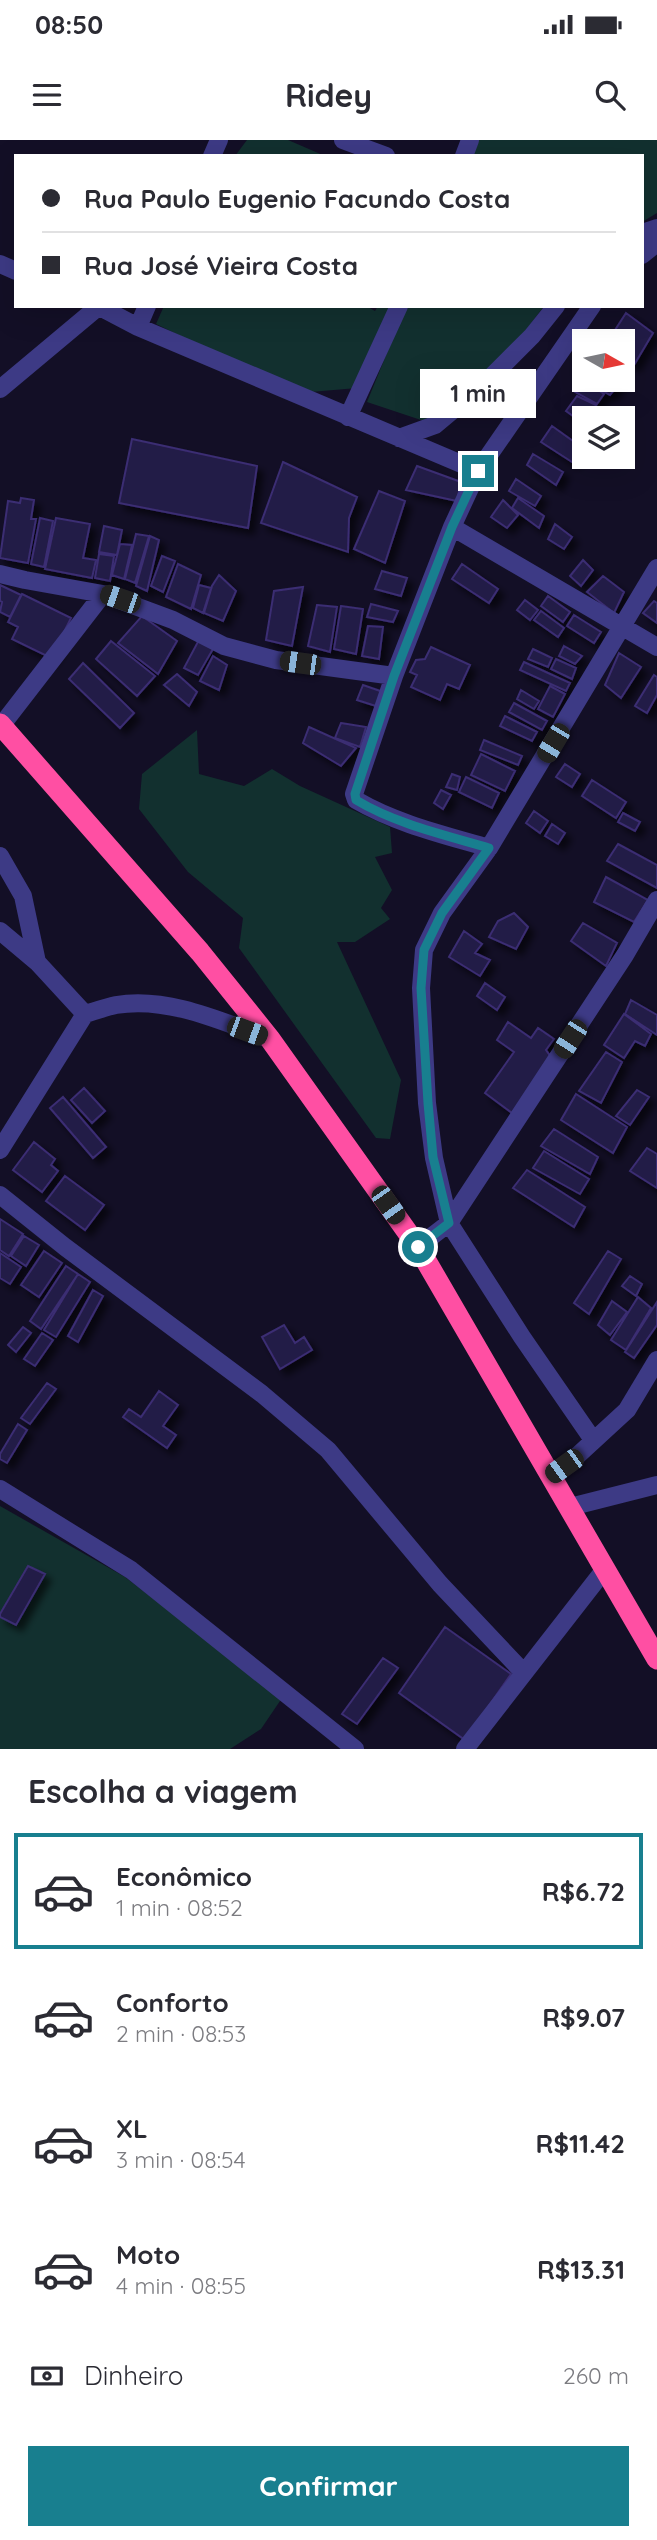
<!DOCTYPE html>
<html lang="pt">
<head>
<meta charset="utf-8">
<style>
  body { margin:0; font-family:Quicksand,sans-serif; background:#f7f7f7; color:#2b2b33; height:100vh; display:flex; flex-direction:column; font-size:26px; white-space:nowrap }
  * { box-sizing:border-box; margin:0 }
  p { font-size:23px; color:#7c7c81 }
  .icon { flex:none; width:38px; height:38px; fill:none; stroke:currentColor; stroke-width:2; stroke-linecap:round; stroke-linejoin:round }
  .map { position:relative; height:1609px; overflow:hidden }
  .drawer { display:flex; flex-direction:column; background:#fff; flex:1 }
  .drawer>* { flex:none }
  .hud { position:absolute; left:14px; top:14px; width:630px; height:154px; border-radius:0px; box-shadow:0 7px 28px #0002; display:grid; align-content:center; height:154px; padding:0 28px; background:#fff }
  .needle { width:46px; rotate:99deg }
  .controls { position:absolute; left:572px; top:189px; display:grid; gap:14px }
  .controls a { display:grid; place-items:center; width:63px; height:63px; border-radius:0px; background:#fff; box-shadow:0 7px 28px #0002; font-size:35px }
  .end { position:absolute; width:32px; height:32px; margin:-16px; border:9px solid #187f8f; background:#fff; box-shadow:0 0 0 4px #fff }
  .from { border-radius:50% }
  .bubble { position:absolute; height:49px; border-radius:0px; background:#fff; box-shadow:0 7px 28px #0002; font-size:23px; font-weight:800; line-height:49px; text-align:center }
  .car { position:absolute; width:21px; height:42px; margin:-21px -10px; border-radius:9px; box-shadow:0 0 5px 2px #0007; background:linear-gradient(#222 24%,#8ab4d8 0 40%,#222 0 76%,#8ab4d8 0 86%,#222 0) }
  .hud b { display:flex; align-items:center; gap:24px; height:66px; font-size:26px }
  .hud b+b { border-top:2px solid #e1e1e2 }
  .hud i { width:18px; height:18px; background:#2b2b33 }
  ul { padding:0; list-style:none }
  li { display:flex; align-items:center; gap:21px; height:116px; margin:0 14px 10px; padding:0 14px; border:4px solid transparent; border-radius:0px }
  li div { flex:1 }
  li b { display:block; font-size:26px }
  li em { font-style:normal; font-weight:800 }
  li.selected { border-color:#187f8f }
  li>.icon { width:63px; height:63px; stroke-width:1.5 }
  h2 { padding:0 28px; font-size:32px; line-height:84px }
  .pay { display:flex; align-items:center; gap:18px; height:77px; padding:0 28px; font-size:26px }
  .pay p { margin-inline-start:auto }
  .cta { display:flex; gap:14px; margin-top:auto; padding:14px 28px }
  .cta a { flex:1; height:80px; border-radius:0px; background:#187f8f; color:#fff; font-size:28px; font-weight:800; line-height:80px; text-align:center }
  .status { display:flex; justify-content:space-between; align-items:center; height:49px; padding:0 35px; background:#fff; direction:ltr }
  .status svg { height:19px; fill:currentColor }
  header { display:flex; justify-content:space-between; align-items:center; height:91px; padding:0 28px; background:#fff; font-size:32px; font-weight:800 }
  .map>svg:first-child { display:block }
  .green { fill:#12302f }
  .building { fill:#241b47; stroke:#3b2d73; stroke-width:2; filter:url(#shadow) }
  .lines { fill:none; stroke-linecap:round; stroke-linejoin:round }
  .minor { stroke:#3d3a85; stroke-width:18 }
  .highway { stroke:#ff4fa3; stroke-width:21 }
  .route { stroke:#187f8f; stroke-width:9 }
</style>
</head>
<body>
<div class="status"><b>08:50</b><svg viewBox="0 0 49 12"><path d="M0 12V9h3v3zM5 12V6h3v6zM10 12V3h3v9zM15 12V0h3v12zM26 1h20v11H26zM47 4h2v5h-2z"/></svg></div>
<header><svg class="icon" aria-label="menu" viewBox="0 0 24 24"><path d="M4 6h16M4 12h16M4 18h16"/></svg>Ridey<svg class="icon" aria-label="search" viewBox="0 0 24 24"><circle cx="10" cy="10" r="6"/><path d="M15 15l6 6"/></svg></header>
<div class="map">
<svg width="657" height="1609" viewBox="0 0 657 1609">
  <defs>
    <filter id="shadow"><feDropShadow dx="6" dy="6" stdDeviation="3.5" flood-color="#0009"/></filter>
  </defs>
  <rect width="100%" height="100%" fill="#130f26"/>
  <path class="green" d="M247,0H288L325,16H235Z
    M478,0H657V73L642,82V16H472Z
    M164,166H366L375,171L378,166H390L357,248L299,253L156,184Z
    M406,166H544C513,208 474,261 424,281L367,262Z
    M197,590L199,634L244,646L272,629L300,646L390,687L392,713L375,717L392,750L381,768L390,779L355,802H337L401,940L390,999L376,998L239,808L243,778L188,732L139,669L142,634Z
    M0,1366L125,1437L282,1558L261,1589L230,1609H0Z"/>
  <path class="building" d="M626,173L653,193L634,225L623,218V201H608Z
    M584,235V240H613L619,244L610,255L582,239Z
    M583,240L604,254L597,264L575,252Z
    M577,256L596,265L590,278H584V284L566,271Z
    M552,286L584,309L572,322L541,302Z
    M132,299L257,326L248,388L119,363Z
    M533,314L563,332L556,345L527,325Z
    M283,322L357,357L349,378L348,412L261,383Z
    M417,326L461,342L457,361L406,350Z
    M516,339L541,356L535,366L509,351Z
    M379,351L405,361L385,423L354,409Z
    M21,358L34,360L31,379H36L28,423L0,418L8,361L20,363Z
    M518,358L544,376L539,388L512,368Z
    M503,360L518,375L507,388L491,377Z
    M40,378L53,381L44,427L31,424Z
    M56,378L90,384L83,418L96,420L92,438L45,429Z
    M555,384L572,397L564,409L548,399Z
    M104,386L122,390L117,415L99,412Z
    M136,394L149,396L135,443L125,439Z
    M150,396L159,400L147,451L136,446Z
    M120,404L132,405L124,439L112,435Z
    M99,414L114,416L110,441L95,438Z
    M162,416L175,421L163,452L151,446Z
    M583,420L593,430L581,446L570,436Z
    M178,424L201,435L191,469L166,457Z
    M462,424L498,449L489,463L452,439Z
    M382,431L407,438L401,456L375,449Z
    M219,435L236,451L223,481L204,473L212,446Z
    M603,436L624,452L614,473L587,452Z
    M0,445L21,455L10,477L0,472L2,462L0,461Z
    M199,445L211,448L203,473L193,468Z
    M303,447L292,506L266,500L274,451Z
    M22,454L71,478L51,518L12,499L18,487L8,482Z
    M548,456L570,472L563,482L541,466Z
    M525,460L538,470L530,480L517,470Z
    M654,461L657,463V483L643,473Z
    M371,464L398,471L393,482L367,477Z
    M317,465L337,467L330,512L308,506Z
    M341,466L363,469L356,514L334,509Z
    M541,471L564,488L558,497L534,480Z
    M574,475L601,492L594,503L567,486Z
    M142,476L177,501L158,534L118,503Z
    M368,486L383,487L379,519L362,516Z
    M200,498L213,509L198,535L184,528Z
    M111,501L155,536L137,556L96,519Z
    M564,506L582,516L575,524L559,516Z
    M431,507L470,525L459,549L447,544L440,560L411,547L417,535L410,532L416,520L425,519Z
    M533,509L552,518L548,527L528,519Z
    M619,513L641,527L621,558L605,545Z
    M213,516L227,525L219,550L200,541Z
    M556,519L576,528L572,539L551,529Z
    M524,522L570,543L566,551L520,530Z
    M83,523L134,573L120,588L69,539Z
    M177,534L197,552L189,566L164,545Z
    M654,535L657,537V555L647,573L635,566Z
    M363,545L383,552L379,567L357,560Z
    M550,546L565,554L553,577L538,569Z
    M521,550L539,561L534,569L517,559Z
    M514,563L547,581L542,590L509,572Z
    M505,576L537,592L532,601L500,586Z
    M341,583L366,587L360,607L335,598Z
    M309,587L356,608L341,626L303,603Z
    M484,600L522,616L518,625L480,610Z
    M481,614L515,631L505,651L471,635Z
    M565,624L580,634L572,647L556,637Z
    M452,634L460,637L457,650L446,647Z
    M466,637L499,653L492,668L459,652Z
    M592,640L626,662L616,678L582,656Z
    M441,650L451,655L443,669L434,663Z
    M534,671L548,681L540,693L526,683Z
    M623,673L640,682L635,691L618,682Z
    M552,684L565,693L558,704L545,696Z
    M618,704L657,725V748L607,721Z
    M606,737L648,760L634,782L594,762Z
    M514,773L528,787L516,809L489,797L498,781Z
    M583,783L617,803L606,826L571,801Z
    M464,791L482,804L475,813L490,820L480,836L449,817Z
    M485,843L505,857L497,870L477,856Z
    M631,860L657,875V895L625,874Z
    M624,874L651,894L645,906L635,901L624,918L604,905Z
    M508,882L531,898L538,888L554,899L546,910L551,917L512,973L485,953L514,912L497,900Z
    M606,912L622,922L601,963L579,951Z
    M84,948L105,971L92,983L71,960Z
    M637,950L649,957L630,985L616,976Z
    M576,954L627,987L613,1013L561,980Z
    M63,957L106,1007L93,1018L50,968Z
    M554,989L598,1017L590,1034L541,1006Z
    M34,1002L55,1019L51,1025L58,1031L42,1052L13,1030Z
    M647,1008L657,1014V1048L630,1031Z
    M544,1011L589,1039L580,1054L533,1028Z
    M527,1030L585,1067L574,1087L513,1048Z
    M65,1036L104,1065L85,1090L46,1061Z
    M0,1079L23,1094L9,1116L0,1110Z
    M24,1096L39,1105L26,1126L11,1116Z
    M44,1111L62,1123L39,1157L21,1145Z
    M608,1111L621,1119L589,1174L574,1163Z
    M0,1113L21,1127L10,1144L0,1138Z
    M66,1126L78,1134L41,1189L30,1181Z
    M78,1134L90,1142L56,1197L44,1190Z
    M630,1136L642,1144L636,1156L622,1146Z
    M93,1150L103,1156L78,1202L68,1196Z
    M638,1157L651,1168L626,1210L611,1200Z
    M612,1161L627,1172L610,1195L598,1185Z
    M657,1162V1185L634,1218L625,1212Z
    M284,1185L295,1203L304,1197L312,1210L280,1229L262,1197Z
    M23,1187L31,1193L16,1212L8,1205Z
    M42,1193L53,1200L35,1226L24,1219Z
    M47,1243L56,1249L30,1284L21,1278Z
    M159,1251L178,1265L163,1286L176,1295L167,1308L123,1277L129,1269L141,1277Z
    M18,1284L27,1290L7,1323L0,1319V1314Z
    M28,1426L45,1434L16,1485L0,1477V1474Z
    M445,1487L511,1534L465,1600L399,1553Z
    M383,1518L398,1528L357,1584L342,1574Z"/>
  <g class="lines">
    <path class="minor" d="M343,0L386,16
      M212,16L219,0
      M464,16L470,0
      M642,93L657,88
      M642,115L657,103
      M0,124L16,131
      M98,166L138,187L478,331
      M138,187L147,166
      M0,249L98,167
      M348,277L399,166
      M399,298L435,285L484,244L532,196L556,166
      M452,387L657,507
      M0,434L25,440L103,454L173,480L224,506L276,520L394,536
      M1,586L103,454
      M489,708C445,695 397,684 356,660L354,654L394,536L452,387L478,331L592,166
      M0,716L23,756L37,822
      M0,791L37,822L85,874
      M85,874C95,871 106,867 116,865C168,856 223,882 270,899
      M0,1010L85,874
      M0,1055L65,1107L262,1254L328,1310L440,1444L524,1533
      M418,1107L449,1083L434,1018L427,963L421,848L424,810L442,773L489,708L657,428
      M593,1300L522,1197L449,1083L625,815L657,760
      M550,1336L577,1316L627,1270L657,1220
      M0,1349L131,1430L355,1609
      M570,1367L657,1345
      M465,1609L605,1429"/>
    <path class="highway" d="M0,584L200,812L270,899L418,1107L657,1519"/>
  </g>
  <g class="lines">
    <path class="route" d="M418,1107L449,1083L433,1017L428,963L421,848L424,810L442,773L489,708C445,695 396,684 356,660L355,654L394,536L452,387L478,331"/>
  </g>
</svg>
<div class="controls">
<a><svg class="needle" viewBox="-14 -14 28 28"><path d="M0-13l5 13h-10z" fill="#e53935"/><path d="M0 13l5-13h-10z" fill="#7c7c81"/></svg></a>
<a><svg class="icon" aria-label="layers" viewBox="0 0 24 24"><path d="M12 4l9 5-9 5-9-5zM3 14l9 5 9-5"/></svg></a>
</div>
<i class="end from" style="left:418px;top:1107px"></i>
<i class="end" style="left:478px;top:331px"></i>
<div class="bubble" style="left:420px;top:229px;width:116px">1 min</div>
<i class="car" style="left:120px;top:459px;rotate:289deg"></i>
<i class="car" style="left:300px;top:523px;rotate:278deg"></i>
<i class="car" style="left:553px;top:603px;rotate:211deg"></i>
<i class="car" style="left:247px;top:891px;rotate:110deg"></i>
<i class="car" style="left:570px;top:899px;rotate:213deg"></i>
<i class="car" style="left:388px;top:1065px;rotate:145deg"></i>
<i class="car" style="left:564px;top:1326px;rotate:234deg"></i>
<div class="hud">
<b><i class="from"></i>Rua Paulo Eugenio Facundo Costa</b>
<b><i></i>Rua José Vieira Costa</b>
</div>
</div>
<section class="drawer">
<h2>Escolha a viagem</h2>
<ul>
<li class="selected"><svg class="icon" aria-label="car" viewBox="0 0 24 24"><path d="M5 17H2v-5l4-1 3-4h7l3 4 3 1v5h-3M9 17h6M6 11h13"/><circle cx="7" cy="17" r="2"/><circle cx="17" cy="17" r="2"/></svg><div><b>Econômico</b><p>1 min · 08:52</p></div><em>R$6.72</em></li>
<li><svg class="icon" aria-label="car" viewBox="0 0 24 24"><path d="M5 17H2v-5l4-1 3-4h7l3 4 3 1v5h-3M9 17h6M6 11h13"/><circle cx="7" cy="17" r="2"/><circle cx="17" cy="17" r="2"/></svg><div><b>Conforto</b><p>2 min · 08:53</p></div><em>R$9.07</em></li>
<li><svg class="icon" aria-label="car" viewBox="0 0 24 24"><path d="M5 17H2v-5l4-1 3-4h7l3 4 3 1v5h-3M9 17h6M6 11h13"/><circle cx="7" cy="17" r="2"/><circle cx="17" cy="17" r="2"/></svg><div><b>XL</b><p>3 min · 08:54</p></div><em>R$11.42</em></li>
<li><svg class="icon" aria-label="car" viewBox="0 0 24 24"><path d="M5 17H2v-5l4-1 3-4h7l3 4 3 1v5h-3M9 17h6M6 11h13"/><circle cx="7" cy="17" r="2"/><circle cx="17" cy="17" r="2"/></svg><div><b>Moto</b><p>4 min · 08:55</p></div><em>R$13.31</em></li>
</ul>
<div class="pay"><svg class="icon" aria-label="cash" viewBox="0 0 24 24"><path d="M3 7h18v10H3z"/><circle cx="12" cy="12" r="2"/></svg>Dinheiro<p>260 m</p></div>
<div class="cta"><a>Confirmar</a></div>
</section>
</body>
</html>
